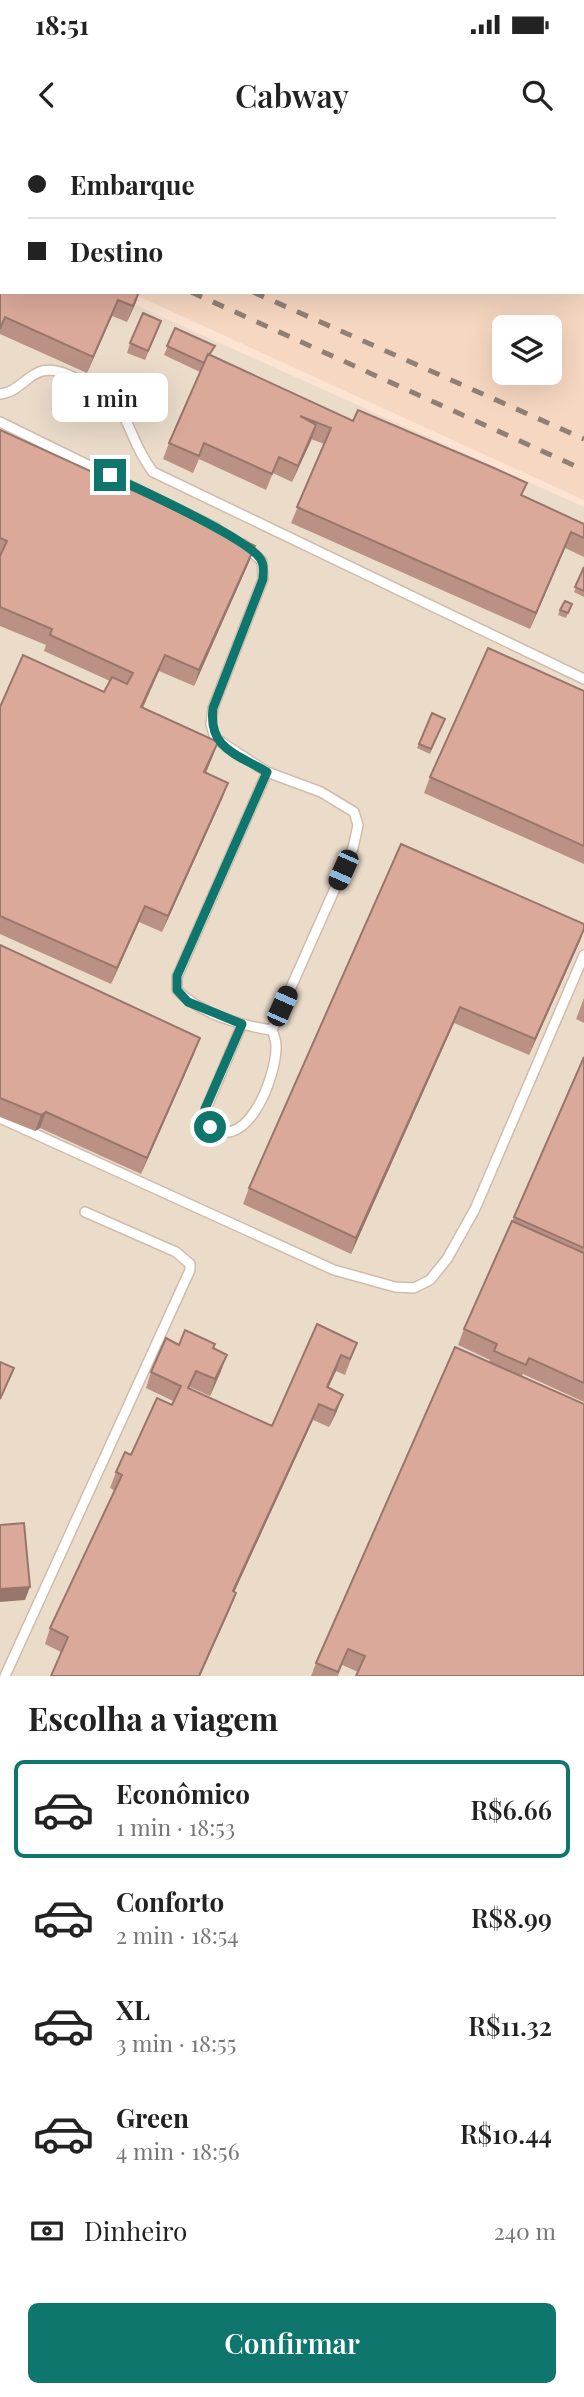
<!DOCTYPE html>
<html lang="pt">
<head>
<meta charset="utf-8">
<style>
  body { margin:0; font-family:"Playfair Display",serif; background:#f6f6f6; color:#222; height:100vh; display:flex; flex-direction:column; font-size:26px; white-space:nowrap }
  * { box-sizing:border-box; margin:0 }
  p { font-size:23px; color:#767676 }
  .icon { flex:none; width:38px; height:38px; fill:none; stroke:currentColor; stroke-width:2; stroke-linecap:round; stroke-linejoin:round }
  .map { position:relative; height:1536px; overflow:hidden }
  .side { display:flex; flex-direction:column; background:#fff; flex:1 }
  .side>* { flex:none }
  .guide { position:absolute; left:0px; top:0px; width:584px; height:154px; box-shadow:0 7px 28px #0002; display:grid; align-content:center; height:154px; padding:0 28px; background:#fff }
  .tools { position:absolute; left:492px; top:175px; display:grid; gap:14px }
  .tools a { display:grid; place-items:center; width:70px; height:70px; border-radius:10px; background:#fff; box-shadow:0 7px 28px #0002; font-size:35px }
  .end { position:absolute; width:32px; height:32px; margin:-16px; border:9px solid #0f766e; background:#fff; box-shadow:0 0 0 4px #fff }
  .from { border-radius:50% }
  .bubble { position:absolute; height:49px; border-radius:10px; background:#fff; box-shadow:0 7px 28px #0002; font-size:23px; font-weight:600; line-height:49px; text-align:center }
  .car { position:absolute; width:21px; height:42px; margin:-21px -10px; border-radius:9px; box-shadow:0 0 5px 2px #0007; background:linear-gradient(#222 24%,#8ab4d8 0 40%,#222 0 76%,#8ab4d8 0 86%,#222 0) }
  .guide b { display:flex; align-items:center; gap:24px; height:66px; font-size:26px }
  .guide b+b { border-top:2px solid #e0e0e0 }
  .guide i { width:18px; height:18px; background:#222 }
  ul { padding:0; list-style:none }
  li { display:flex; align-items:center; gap:21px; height:98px; margin:0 14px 10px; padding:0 14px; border:4px solid transparent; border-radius:10px }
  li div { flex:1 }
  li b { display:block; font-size:26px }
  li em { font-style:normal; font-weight:600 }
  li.selected { border-color:#0f766e }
  li>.icon { width:63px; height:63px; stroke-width:1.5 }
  h2 { padding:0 28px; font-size:32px; line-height:84px }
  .pay { display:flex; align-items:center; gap:18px; height:77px; padding:0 28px; font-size:26px }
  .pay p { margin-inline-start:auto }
  .button { display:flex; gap:14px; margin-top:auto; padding:14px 28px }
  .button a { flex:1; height:80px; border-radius:10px; background:#0f766e; color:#fff; font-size:28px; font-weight:600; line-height:80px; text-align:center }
  .status { display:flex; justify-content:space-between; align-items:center; height:49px; padding:0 35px; background:#fff; direction:ltr }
  .status svg { height:19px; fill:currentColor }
  header { display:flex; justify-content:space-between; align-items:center; height:91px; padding:0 28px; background:#fff; font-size:32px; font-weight:600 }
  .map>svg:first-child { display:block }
  .built { fill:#f6d7c1; fill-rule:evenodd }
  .industrial { fill:#ebdcca }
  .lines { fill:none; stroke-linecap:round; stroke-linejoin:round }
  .lane-casing { stroke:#d2bbaa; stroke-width:12 }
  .lane { stroke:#fff; stroke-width:9 }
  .rail { stroke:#907f74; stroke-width:5; stroke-dasharray:12 12; stroke-linecap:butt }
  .wall { fill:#bb9184 }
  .shaded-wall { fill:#99766c }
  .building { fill:#daa99a; stroke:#99766c; stroke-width:2 }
  .route { stroke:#0f766e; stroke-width:9 }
</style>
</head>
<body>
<div class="status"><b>18:51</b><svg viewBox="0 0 49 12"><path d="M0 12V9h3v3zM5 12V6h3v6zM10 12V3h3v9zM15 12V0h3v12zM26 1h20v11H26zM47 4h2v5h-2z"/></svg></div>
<header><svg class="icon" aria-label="back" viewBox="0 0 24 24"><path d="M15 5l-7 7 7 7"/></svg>Cabway<svg class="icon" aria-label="search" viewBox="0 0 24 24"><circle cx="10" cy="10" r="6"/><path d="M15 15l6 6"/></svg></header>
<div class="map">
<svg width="584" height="1536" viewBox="0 0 584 1536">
  <rect width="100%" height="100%" fill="#fce3d2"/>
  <path class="built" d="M0,0H584V360L129,152H583V2H2V96ZM504,187H550V233H504Z"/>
  <path class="industrial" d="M0,104L2,152H107L584,367V1536H0Z"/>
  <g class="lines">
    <g class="lane-casing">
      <path id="lane" d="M0,254C17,253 27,235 42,231C55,228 67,234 78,239C135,261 122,292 153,332L584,539
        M0,282L216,388
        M243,404L262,421L263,439L213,568L211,584L215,598L267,632L321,652L354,672L358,685L353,708L272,890C241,886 199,873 177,850V837L267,632
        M242,884L206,969L204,980C243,1024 277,937 276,906C276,900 274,895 272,890
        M0,978L334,1130L395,1147L414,1148L430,1140L447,1119L475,1069L584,815
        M5,1536L190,1130V1124L176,1112L85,1072"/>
    </g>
    <use href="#lane" class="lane"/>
    <path class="rail" d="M0,40L2,41
      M191,152L584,330
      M253,152L584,299"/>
  </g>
  <path class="wall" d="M0,0L2,2V24L0,23Z
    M205,0H377L381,2H204Z
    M0,55L2,56V82L0,81Z
    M0,84L139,152L136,162L127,182L112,176L87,233L0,194Z
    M175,188L211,216L353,281L584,384V417L565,408L530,489L291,383L324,304L311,299L292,342L273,333L266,350L199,319L193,333L163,319L169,303L200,232L164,215Z
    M158,190L145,220L127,213L130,203Z
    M0,290L255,406L249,422L194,546L159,531L143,568L218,602L206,633L228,643L222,659L162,792L139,782L111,844L0,794V567L104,552L110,541L44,511L46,505L0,486Z
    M584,427V457L574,452Z
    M572,464L566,478L558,475L560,470Z
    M584,551V724L424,653L430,637Z
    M432,573L445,579L430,614L417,608Z
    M401,704L580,801L529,915L454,883L351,1114L243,1064L249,1048Z
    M0,805L194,914L141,1034L40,988L35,991L0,977Z
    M584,858V883L576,879Z
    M584,917V1262L523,1234L358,1532L342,1525L338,1536H311L316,1523L489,1222L490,1220L458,1205L464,1189L512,1081Z
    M317,1184L357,1203L345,1235L336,1231L328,1248L337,1271L329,1287L313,1280L234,1452L230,1469L61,1512L45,1504L50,1488L115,1351L110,1348L116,1332L131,1315L172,1265L173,1261L146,1248L151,1232L179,1205L213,1208L221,1231L210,1256L190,1247L189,1249L272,1286Z"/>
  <path class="shaded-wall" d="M139,152L136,162L127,182L133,166Z
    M118,160L112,176L87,233L93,217Z
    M316,285L311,301L292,342L298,326Z
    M571,392L565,408L530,489L536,473Z
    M255,406L249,422L194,546L199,530Z
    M165,515L159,531L135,583L141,567Z
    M218,602L212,618L199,648L204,632Z
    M228,643L222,659L162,792L168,776Z
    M145,766L139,782L111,844L117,828Z
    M584,789L580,801L529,915L535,899Z
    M460,867L454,883L351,1114L356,1098Z
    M200,898L194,914L141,1034L147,1018Z
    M46,972L40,988L35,991L41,975Z
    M227,1215L221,1231L210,1256L215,1239Z
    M341,1215L336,1231L321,1263L327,1247Z
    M343,1255L337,1271L329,1287L335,1271Z
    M319,1264L313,1280L227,1468L233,1451Z
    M30,1447L25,1460L0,1462V1449Z
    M236,1453L230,1469L200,1536H199Z"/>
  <path class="building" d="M0,0H9L13,2H2V9L0,8Z
    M215,0H377L381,2H219Z
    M0,55L2,56V67L0,66Z
    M0,84L2,85V152H139L133,166L118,160L93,217L5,177L0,189Z
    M143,173L161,181L148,211L130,203Z
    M175,188L215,206L209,215L208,214L204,223L167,206Z
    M208,214L353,281L358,270L494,328L527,343L521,355L584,384V398L571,392L536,473L297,367L331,288L300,276L316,285L298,326L279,317L272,334L204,303L199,316L169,303Z
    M0,290L255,406L199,530L165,515L141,567L218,602L204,632L228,643L168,776L145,766L117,828L0,776V567L23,515L104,552L112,537L127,544L133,533L50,495L52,489L0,467V416L7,401L0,398Z
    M584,427V451L575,447Z
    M565,461L572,464L568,473L560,470Z
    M488,508L584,551V706L430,637Z
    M432,573L445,579L431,609L419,604Z
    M401,704L584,784V789L535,899L460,867L356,1098L249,1048Z
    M0,805L200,898L147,1018L46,972L41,975L0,958Z
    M584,917V1108L514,1077Z
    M512,1081L584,1113V1243L529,1218L526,1225L494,1211L497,1204L464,1189Z
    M317,1184L357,1203L350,1219L341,1215L327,1247L343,1255L335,1271L319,1264L233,1451L236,1453L199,1536H51L68,1497L50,1488L122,1335L116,1332L125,1312L131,1315L157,1258L172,1265L181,1246L151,1232L166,1198L179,1205L185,1190L215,1204L213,1208L227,1215L215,1239L196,1231L188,1248L272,1286Z
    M455,1207L584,1264V1536H356L365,1516L348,1509L338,1532L316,1523Z
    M0,1222L14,1228L0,1259Z
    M24,1383L30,1447L0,1449V1385Z"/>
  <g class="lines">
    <path class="route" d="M110,335C135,348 256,401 262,422C264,426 263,434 263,439L213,568C208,609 237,614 267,632L177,836V850L188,862L242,884L205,969L204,980L210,987"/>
  </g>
</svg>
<div class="tools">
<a><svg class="icon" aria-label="layers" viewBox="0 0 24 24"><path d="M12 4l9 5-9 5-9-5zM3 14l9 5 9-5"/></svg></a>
</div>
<i class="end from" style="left:210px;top:987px"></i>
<i class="end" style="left:110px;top:335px"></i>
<div class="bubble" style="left:52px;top:233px;width:116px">1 min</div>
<i class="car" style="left:343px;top:730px;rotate:204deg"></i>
<i class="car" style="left:282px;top:866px;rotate:24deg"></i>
<div class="guide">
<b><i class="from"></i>Embarque</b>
<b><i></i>Destino</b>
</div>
</div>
<section class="side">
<h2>Escolha a viagem</h2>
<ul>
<li class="selected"><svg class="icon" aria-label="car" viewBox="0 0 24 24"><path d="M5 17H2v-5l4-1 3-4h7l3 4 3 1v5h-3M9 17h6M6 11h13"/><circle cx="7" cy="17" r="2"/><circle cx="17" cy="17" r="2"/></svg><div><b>Econômico</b><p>1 min · 18:53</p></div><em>R$6.66</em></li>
<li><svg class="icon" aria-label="car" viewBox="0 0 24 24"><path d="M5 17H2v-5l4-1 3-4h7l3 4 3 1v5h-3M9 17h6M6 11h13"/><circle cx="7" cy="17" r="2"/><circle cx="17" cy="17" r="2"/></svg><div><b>Conforto</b><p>2 min · 18:54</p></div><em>R$8.99</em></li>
<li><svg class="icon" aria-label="car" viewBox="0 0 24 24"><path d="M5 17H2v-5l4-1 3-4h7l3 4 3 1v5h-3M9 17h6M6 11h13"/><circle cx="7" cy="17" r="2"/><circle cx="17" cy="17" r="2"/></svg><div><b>XL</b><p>3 min · 18:55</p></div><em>R$11.32</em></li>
<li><svg class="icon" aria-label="car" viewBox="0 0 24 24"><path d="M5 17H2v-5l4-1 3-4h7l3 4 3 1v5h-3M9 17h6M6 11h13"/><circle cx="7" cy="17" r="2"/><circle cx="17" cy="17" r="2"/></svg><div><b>Green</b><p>4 min · 18:56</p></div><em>R$10.44</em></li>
</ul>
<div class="pay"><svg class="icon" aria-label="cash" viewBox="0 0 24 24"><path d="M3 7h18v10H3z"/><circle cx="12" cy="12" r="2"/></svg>Dinheiro<p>240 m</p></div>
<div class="button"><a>Confirmar</a></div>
</section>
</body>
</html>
